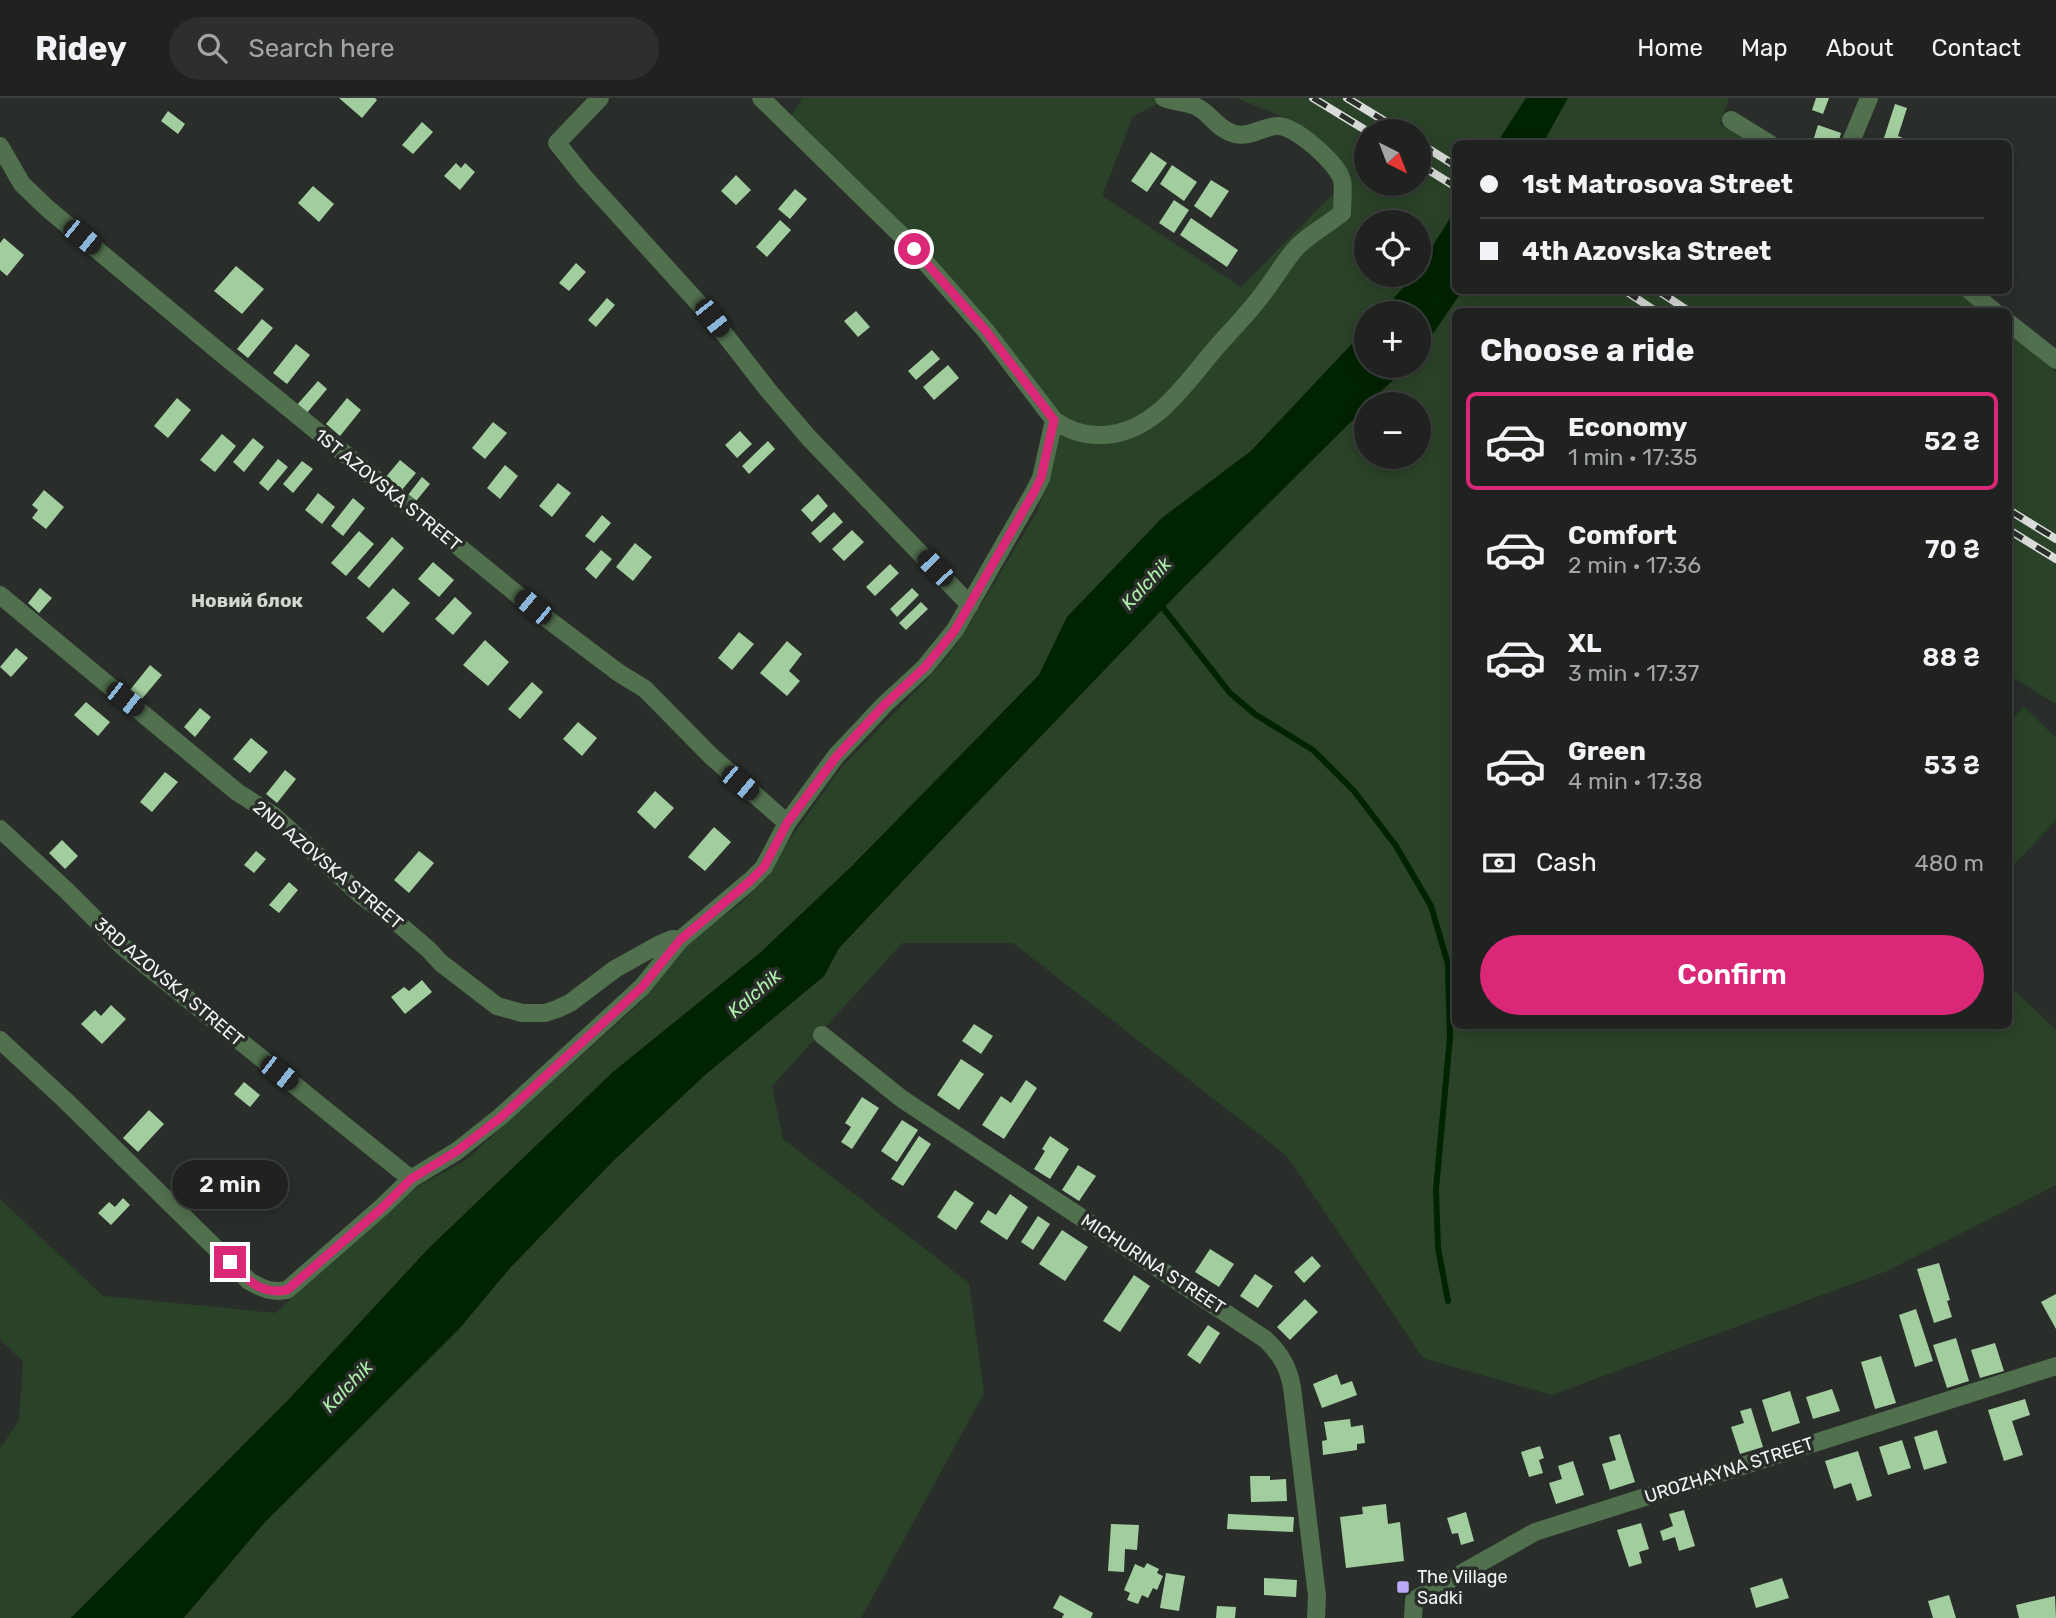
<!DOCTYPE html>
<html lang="en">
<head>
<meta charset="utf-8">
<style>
  body { margin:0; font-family:Rubik,sans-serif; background:#2d2f2d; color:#f1f3f6; height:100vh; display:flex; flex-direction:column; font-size:26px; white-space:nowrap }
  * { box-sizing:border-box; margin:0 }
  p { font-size:23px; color:#a2a4a5 }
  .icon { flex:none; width:38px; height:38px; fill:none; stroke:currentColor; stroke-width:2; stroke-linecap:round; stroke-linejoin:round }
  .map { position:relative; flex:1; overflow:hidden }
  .sheet { position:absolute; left:1452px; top:210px; width:560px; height:721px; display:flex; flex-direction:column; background:#202220; border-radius:10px; box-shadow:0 4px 18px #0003,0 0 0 2px #3d3f3e }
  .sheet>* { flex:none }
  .guide { position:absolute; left:1452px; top:42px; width:560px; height:154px; border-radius:10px; box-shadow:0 4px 18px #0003,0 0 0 2px #3d3f3e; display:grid; align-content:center; height:154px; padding:0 28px; background:#202220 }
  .needle { width:46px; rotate:138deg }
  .fabs { position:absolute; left:1354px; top:21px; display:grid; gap:14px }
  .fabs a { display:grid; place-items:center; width:77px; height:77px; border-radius:50%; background:#202220; box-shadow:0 4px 18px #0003,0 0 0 2px #3d3f3e; font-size:35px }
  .end { position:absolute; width:32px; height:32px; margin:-16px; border:9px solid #db2777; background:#fff; box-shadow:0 0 0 4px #fff }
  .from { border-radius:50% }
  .bubble { position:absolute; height:49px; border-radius:24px; background:#202220; box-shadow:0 4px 18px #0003,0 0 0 2px #3d3f3e; font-size:23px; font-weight:600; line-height:49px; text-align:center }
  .car { position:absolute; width:21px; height:42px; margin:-21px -10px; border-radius:9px; box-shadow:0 0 5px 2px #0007; background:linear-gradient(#222 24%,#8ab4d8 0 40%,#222 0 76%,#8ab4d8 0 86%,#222 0) }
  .guide b { display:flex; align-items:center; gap:24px; height:66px; font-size:26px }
  .guide b+b { border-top:2px solid #3d3f3e }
  .guide i { width:18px; height:18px; background:#f1f3f6 }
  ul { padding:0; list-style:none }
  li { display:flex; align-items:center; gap:21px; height:98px; margin:0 14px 10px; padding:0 14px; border:4px solid transparent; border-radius:10px }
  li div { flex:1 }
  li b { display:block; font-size:26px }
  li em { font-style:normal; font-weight:600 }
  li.selected { border-color:#db2777 }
  li>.icon { width:63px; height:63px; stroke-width:1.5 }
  h2 { padding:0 28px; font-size:32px; line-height:84px }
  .pay { display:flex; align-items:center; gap:18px; height:77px; padding:0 28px; font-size:26px }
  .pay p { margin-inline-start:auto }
  .button { display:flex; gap:14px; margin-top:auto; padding:14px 28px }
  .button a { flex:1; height:80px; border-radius:42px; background:#db2777; color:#fff; font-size:28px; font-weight:600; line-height:80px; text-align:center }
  header { display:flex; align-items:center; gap:42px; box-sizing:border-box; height:98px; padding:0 35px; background:#202220; border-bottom:2px solid #3d3f3e }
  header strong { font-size:33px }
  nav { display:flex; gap:38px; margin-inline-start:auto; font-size:24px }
  .search { width:490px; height:63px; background:#2d2f2d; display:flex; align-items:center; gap:18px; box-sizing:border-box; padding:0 24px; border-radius:38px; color:#a2a4a5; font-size:26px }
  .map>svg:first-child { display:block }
  .green { fill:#2a4328; fill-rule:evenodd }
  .water { fill:#002300 }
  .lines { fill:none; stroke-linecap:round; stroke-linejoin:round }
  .stream { stroke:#002300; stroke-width:6 }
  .building { fill:#a2ce9f }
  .minor { stroke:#51704e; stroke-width:18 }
  .rail-casing { stroke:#d9dcd9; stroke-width:8 }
  .rail { stroke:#2a2e2a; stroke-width:5; stroke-dasharray:16; stroke-linecap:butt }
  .route { stroke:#db2777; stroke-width:9 }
  .poi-dot { fill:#baaaf7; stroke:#2a2e2a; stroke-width:2.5 }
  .labels { text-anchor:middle; stroke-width:7; stroke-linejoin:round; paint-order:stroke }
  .street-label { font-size:18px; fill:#f3f5f3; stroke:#2a2e2a }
  .poi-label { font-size:18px; fill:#f3f5f3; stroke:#2a2e2a; text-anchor:start }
  .water-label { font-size:19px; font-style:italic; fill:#afeeab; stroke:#2a2e2a }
  .neighbourhood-label { font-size:19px; font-weight:bold; fill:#d2d7d2; stroke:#2a2e2a }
</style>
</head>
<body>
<header>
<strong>Ridey</strong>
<div class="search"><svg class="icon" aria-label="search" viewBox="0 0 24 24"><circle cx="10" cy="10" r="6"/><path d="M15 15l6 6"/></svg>Search here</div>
<nav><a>Home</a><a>Map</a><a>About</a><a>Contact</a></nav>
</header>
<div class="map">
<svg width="2056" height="1520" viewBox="0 0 2056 1520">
  <rect width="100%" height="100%" fill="#2a2e2a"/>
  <path class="green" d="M802,0H1169L1133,18L1102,98L1241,189L1352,77L1297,24L1236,0H1526L1497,45L1456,46V111L1419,170V124H1367V177H1415L1412,182L1380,215H1367V230L1251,353L1162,420L1067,519L1039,577L852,768L761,854L613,974L429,1150L291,1299L71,1520H0V1351L19,1322L23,1263L0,1242V1101L103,1198L275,1215L412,1092L466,1062L640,905L658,866L741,805L771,775L787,745L841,670L935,573L956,547L974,519L1038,412L1046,387L1051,323L908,143L788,24ZM1367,33H1419V86H1367Z
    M1568,0H1729L1720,26L1752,45H1543Z
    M1955,192L1981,213L1456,214V928H2009V887L2056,932V1087L1887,1173L1552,1297L1423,1260L1287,1058L1013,845H902L772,988L783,1041L969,1185L984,1295L861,1520H184L265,1424L459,1231L510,1170L613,1063L705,977L824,878L839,850L929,755L1179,494L1367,308V359H1419V306H1369L1408,268H1419V256L1462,193Z
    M2009,236L2056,274V606L2012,579L2009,582Z
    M2024,609L2056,640V722L2009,772V625Z"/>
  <path class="water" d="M1526,0H1568L1543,45H1497Z
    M1456,111V192L1462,193L1419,256V215H1380L1415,177H1419V170Z
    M1367,230V268H1408L1367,306V308L1179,494L929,755L839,850L824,878L705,977L613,1063L510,1170L459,1231L265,1424L186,1517L184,1520H71L291,1299L429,1150L613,974L761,854L852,768L1039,577L1067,519L1162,420L1251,353Z"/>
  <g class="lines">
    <path class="stream" d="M1160,506L1230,595L1256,617L1313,652L1354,693L1396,748L1431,808L1448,866L1450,939L1436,1091L1438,1150L1448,1203"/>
  </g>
  <path class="building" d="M339,0H375L377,2L362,20Z
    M1816,0H1829L1823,16L1812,12Z
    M1895,6L1907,10L1898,38L1908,42L1907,46H1882Z
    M168,13L185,26L178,36L161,23Z
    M422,24L433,34L413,56L402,47Z
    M1818,27L1841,35L1838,46H1812Z
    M1151,54L1167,65L1147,94L1131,83Z
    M456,65L461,70L465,65L475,74L460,92L444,78Z
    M1172,67L1197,84L1184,103L1160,86Z
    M736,77L751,92L736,107L721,93Z
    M1211,82L1229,93L1211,120L1194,108Z
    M313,88L334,106L319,124L298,105Z
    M795,91L807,101L790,121L778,111Z
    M1174,102L1189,112L1174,135L1159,125Z
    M1191,120L1238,152L1227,169L1180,137Z
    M780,122L791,132L767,159L756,149Z
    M4,140L24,157L7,178L0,172V145Z
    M576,165L586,174L569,193L559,185Z
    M236,168L264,191L242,216L214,193Z
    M607,200L615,207L596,229L588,222Z
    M856,213L870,229L858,239L844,223Z
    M262,221L273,230L248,260L237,251Z
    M296,246L310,257L287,286L273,275Z
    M932,252L940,261L916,282L908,273Z
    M948,267L959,280L934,302L923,289Z
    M318,283L327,291L306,316L296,308Z
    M177,300L191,312L168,340L154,328Z
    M347,300L361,312L340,338L326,326Z
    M493,324L507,335L485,361L472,350Z
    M740,333L752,346L737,360L725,347Z
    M222,336L236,348L215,374L200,362Z
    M253,340L264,349L244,374L233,364Z
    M768,343L775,351L749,376L742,368Z
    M278,361L288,369L268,393L259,385Z
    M400,362L416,375L401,393L385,380Z
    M302,363L313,371L293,395L283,386Z
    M505,367L518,378L500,401L487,390Z
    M422,379L430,386L412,408L404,402Z
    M558,385L571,395L552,419L539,408Z
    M44,392L64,409L46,431L32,420L38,412L32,407Z
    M318,395L335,409L322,426L305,412Z
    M818,396L828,408L812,424L801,412Z
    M353,400L365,410L343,438L331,428Z
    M834,414L843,424L820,445L811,435Z
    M602,417L611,425L594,445L585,438Z
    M852,432L864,444L844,463L832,451Z
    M359,433L374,446L346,478L331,465Z
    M392,439L404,450L369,490L357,480Z
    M635,445L652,459L633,483L616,469Z
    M601,452L612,461L596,481L585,471Z
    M433,464L454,482L439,499L418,481Z
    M890,466L899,475L875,498L866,489Z
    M40,490L52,500L39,515L28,505Z
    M393,490L410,505L383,535L366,520Z
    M912,490L919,497L897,519L890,511Z
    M455,499L472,515L453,537L435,521Z
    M921,504L928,511L906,532L899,525Z
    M739,534L754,546L732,572L718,560Z
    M485,542L509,564L488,588L463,567Z
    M787,543L802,556L789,573L800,583L787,598L760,575Z
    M16,550L28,560L11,579L0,569Z
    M150,567L162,577L141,602L130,592Z
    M532,584L543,594L520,621L508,611Z
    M86,604L110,624L98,638L74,617Z
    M200,610L211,619L195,639L184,629Z
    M578,624L597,640L582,658L563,641Z
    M251,640L268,654L250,675L233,661Z
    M285,672L296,681L277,705L266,696Z
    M165,674L178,684L152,714L140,704Z
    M655,693L674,710L655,731L637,714Z
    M714,729L731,744L705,773L688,759Z
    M62,742L78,758L65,771L49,755Z
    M256,753L266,761L254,775L244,767Z
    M419,753L434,765L409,795L394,782Z
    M289,784L298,792L279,815L269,807Z
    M422,882L432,894L405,916L391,899L404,889L409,893Z
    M111,907L126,921L102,946L81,926L95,912L101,918Z
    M974,926L993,938L981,956L962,943Z
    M961,961L984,976L959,1012L937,997Z
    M1026,982L1037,990L1004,1041L982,1027L1001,998L1011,1005Z
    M244,984L260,997L250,1009L234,996Z
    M862,999L879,1010L852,1051L841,1044L851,1029L845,1025Z
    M149,1012L164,1026L138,1054L123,1040Z
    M902,1022L918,1032L897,1064L881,1053Z
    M919,1038L931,1046L903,1088L891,1081Z
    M1050,1038L1069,1051L1050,1081L1034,1071L1045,1053L1042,1051Z
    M1078,1067L1096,1078L1079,1103L1062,1092Z
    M955,1092L974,1105L956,1132L937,1119Z
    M1010,1096L1028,1109L1007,1142L980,1124L988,1112L996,1117Z
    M123,1100L130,1107L111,1127L98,1115L109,1104L115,1109Z
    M1038,1118L1050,1126L1033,1152L1021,1144Z
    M1062,1132L1088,1149L1065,1183L1039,1166Z
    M1210,1151L1234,1166L1219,1189L1195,1174Z
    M1312,1158L1321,1168L1304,1185L1294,1174Z
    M1939,1165L1950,1202L1947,1203L1952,1219L1934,1225L1917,1171Z
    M1255,1176L1273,1188L1258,1210L1240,1198Z
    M1134,1177L1150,1188L1120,1234L1103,1223Z
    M2056,1196V1231L2041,1204Z
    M1305,1201L1318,1214L1290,1242L1277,1229Z
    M1916,1211L1933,1263L1915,1269L1899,1217Z
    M1208,1227L1220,1235L1200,1266L1187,1257Z
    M1956,1240L1969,1283L1947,1290L1933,1247Z
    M1995,1245L2004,1273L1980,1280L1971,1252Z
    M1881,1258L1896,1305L1875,1311L1861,1264Z
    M1337,1276L1341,1287L1352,1283L1357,1297L1322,1310L1313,1286Z
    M1832,1291L1840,1313L1813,1321L1806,1299Z
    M1790,1293L1800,1325L1772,1334L1762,1302Z
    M2025,1301L2030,1317L2012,1323L2023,1357L2004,1363L1988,1312Z
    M1751,1310L1763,1349L1740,1356L1731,1329L1744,1325L1740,1313Z
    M1350,1321L1351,1329L1363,1327L1365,1345L1357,1346V1352L1323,1357L1322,1343L1327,1342L1324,1324Z
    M1937,1332L1947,1365L1924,1372L1914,1339Z
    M1620,1336L1635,1384L1610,1392L1602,1366L1616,1362L1609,1339Z
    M1902,1342L1911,1370L1888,1377L1879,1349Z
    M1540,1348L1544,1360L1539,1362L1543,1375L1529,1379L1521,1354Z
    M1858,1353L1872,1398L1857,1403L1851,1385L1834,1391L1825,1363Z
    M1573,1363L1584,1397L1556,1406L1549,1385L1562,1381L1558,1368Z
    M1250,1378H1270V1382L1286,1381L1287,1403L1251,1404Z
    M1386,1406L1388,1426L1400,1424L1404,1463L1346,1470L1340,1419L1363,1416L1362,1409Z
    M1684,1412L1695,1448L1679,1453L1675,1439L1663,1443L1660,1433L1673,1428L1669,1416Z
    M1466,1414L1474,1443L1461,1447L1458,1435L1452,1436L1447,1420Z
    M1228,1416L1294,1419L1293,1434L1227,1431Z
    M1641,1425L1649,1451L1639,1454L1642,1465L1629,1469L1617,1432Z
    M1111,1426L1139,1427L1137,1452L1125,1451L1124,1474L1108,1473Z
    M1147,1465L1159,1471L1157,1475L1163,1478L1157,1492L1153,1490L1148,1500L1142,1497L1138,1506L1127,1502L1130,1495L1124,1492L1135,1466L1144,1470Z
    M1166,1475L1185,1478L1179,1513L1160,1510Z
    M1264,1480L1297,1482L1296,1499L1264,1497Z
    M1782,1480L1789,1500L1756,1510L1750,1490Z
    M1060,1497L1093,1515L1091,1520H1062L1064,1516L1053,1510Z
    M1949,1497L1956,1520H1933L1928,1503Z
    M2055,1498L2056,1520H2019L2016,1507Z
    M1217,1508L1236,1509L1235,1520H1216Z"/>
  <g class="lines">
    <path class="minor" d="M600,0L557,45L585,80L712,220L768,292L809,340L970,507
      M761,0L904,140L986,233L1054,322C1069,333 1084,338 1104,337C1155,334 1184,287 1215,251C1232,231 1252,212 1267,190C1278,176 1286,160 1299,147C1312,135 1328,126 1342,115C1342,105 1344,92 1342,82C1338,66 1296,28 1278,28C1263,28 1250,40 1235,36C1216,31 1210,14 1195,8C1185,4 1174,4 1164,0
      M1731,22L1770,46
      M1850,46L1869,0
      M0,48L22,86L47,110L216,251L550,523L619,575L645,591L711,658L787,725
      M1969,192L1995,214
      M2009,225L2056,262
      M0,497L237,694L273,717L363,799L387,816L428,851L441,865L497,908L522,915H545L557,911L570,905L615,871L658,847L672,841L680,842
      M0,731L67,793L122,848L411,1081
      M822,937L902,1001L1265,1241C1280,1255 1288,1268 1292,1289L1317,1498L1316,1520
      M0,942L66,1003L249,1183C263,1191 272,1195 287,1192L382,1109L411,1081L457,1053L500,1019L642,889L680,842L750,783L764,769L787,725L836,658L884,607L925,569L955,532L1034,394L1041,380L1054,322
      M1413,1520L1414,1502L1535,1434L2056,1268"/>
    <g class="rail-casing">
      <path id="rail" d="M1313,0L1367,33
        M1347,0L1401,33
        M1419,45L1456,68
        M1419,66L1456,89
        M1624,192L1657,214
        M1657,192L1690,214
        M2009,412L2056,441
        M2009,432L2056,461"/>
    </g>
    <use href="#rail" class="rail"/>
  </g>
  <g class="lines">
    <path class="route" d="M230,1164C248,1182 260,1197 287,1192L382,1110L411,1081L457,1053L500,1020L642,889L680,842L750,783L764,769L787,725L836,659L884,607L925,569L955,532L1034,394L1041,380L1054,322L986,233L914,151"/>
  </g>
  <rect class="poi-dot" x="1396" y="1482" width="14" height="14" rx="3.5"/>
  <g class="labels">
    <g class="street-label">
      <text transform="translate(388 392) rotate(39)" y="6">1ST AZOVSKA STREET</text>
      <text transform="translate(328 767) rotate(40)" y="6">2ND AZOVSKA STREET</text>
      <text transform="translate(169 884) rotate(40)" y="6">3RD AZOVSKA STREET</text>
      <text transform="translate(1153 1166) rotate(33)" y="6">MICHURINA STREET</text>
      <text transform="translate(1729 1372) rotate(-18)" y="6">UROZHAYNA STREET</text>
    </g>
    <g class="poi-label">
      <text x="1417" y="1485">The Village<tspan x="1417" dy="21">Sadki</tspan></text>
    </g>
    <g class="water-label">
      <text transform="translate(1146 485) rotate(-47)" y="7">Kalchik</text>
      <text transform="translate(754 895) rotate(-41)" y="7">Kalchik</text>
      <text transform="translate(347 1288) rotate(-46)" y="7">Kalchik</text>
    </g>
    <g class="neighbourhood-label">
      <text x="247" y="509">Новий блок</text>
    </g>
  </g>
</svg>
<div class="fabs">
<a><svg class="needle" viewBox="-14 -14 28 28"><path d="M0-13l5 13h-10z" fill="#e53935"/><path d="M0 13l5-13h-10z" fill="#a2a4a5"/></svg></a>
<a><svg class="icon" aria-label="locate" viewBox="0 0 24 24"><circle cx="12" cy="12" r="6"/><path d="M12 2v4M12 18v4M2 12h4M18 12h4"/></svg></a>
<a>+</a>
<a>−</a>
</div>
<i class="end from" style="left:914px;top:151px"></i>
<i class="end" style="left:230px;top:1164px"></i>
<div class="bubble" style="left:172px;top:1062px;width:116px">2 min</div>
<i class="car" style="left:82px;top:139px;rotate:129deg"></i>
<i class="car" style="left:712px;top:220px;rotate:142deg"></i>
<i class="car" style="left:935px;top:470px;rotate:316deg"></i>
<i class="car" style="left:533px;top:509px;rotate:310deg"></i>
<i class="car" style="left:125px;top:601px;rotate:128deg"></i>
<i class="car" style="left:740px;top:685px;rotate:130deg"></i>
<i class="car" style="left:279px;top:975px;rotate:128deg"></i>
<div class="guide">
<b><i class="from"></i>1st Matrosova Street</b>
<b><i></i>4th Azovska Street</b>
</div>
<section class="sheet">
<h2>Choose a ride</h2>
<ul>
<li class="selected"><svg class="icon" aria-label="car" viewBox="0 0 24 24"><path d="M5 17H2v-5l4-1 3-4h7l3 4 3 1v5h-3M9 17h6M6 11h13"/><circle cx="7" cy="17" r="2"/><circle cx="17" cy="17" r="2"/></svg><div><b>Economy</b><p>1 min · 17:35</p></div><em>52 ₴</em></li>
<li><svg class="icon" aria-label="car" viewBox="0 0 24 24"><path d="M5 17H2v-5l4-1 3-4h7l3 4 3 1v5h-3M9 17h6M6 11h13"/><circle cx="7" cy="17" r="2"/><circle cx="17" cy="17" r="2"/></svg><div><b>Comfort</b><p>2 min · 17:36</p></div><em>70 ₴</em></li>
<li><svg class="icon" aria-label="car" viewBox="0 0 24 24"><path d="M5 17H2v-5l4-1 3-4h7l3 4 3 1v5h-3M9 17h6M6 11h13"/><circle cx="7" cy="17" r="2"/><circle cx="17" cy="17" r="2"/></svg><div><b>XL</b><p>3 min · 17:37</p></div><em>88 ₴</em></li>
<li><svg class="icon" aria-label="car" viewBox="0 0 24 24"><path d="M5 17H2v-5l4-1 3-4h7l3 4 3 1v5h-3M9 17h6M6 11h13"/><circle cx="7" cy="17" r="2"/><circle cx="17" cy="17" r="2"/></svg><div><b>Green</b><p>4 min · 17:38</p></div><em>53 ₴</em></li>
</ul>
<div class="pay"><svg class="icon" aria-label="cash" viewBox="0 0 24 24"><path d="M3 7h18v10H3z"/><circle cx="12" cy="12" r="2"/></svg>Cash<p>480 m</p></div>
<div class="button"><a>Confirm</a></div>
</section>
</div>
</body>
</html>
